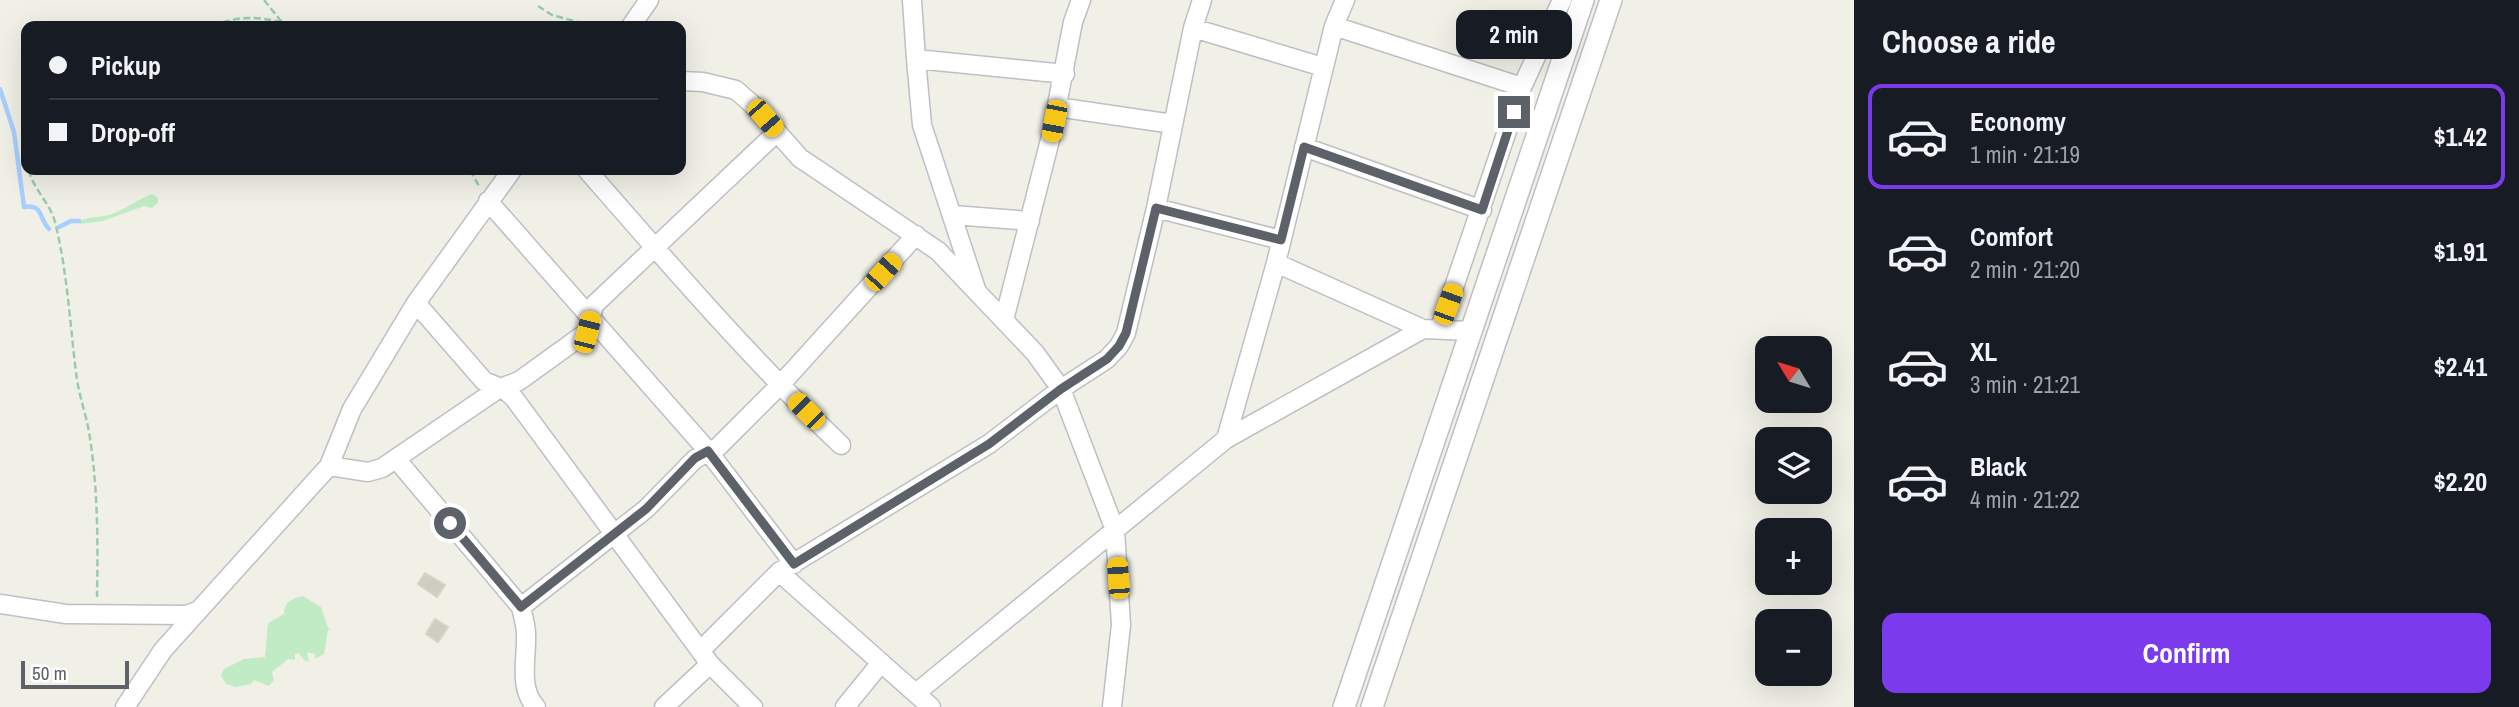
<!DOCTYPE html>
<html lang="en">
<head>
<meta charset="utf-8">
<style>
  body { margin:0; font-family:"Archivo Narrow",sans-serif; background:#242831; color:#f1f3f6; height:100vh; display:flex; flex-direction:column; font-size:26px; white-space:nowrap }
  * { box-sizing:border-box; margin:0 }
  p { font-size:23px; color:#9ea1a6 }
  .icon { flex:none; width:38px; height:38px; fill:none; stroke:currentColor; stroke-width:2; stroke-linecap:round; stroke-linejoin:round }
  .map { position:relative; flex:1; overflow:hidden }
  .sheet { display:flex; flex-direction:column; background:#171b24; width:665px }
  .sheet>* { flex:none }
  .banner { position:absolute; left:21px; top:21px; width:665px; height:154px; border-radius:14px; box-shadow:0 7px 28px #0002; display:grid; align-content:center; height:154px; padding:0 28px; background:#171b24 }
  .needle { width:46px; rotate:308deg }
  .controls { position:absolute; left:1755px; top:336px; display:grid; gap:14px }
  .controls a { display:grid; place-items:center; width:77px; height:77px; border-radius:14px; background:#171b24; box-shadow:0 7px 28px #0002; font-size:35px }
  .scale { position:absolute; left:21px; bottom:18px; width:108px; box-sizing:border-box; padding-left:7px; border:4px solid #5d6168; border-top:0; font-size:19px; line-height:24px; white-space:nowrap; color:#5d6168; -webkit-text-stroke:5px #fff; paint-order:stroke }
  .end { position:absolute; width:32px; height:32px; margin:-16px; border:9px solid #5d6168; background:#fff; box-shadow:0 0 0 4px #fff }
  .from { border-radius:50% }
  .bubble { position:absolute; height:49px; border-radius:14px; background:#171b24; box-shadow:0 7px 28px #0002; font-size:23px; font-weight:700; line-height:49px; text-align:center }
  .car { position:absolute; width:21px; height:42px; margin:-21px -10px; border-radius:9px; box-shadow:0 0 5px 2px #0007; background:linear-gradient(#f5c518 24%,#345 0 40%,#f5c518 0 76%,#345 0 86%,#f5c518 0) }
  .banner b { display:flex; align-items:center; gap:24px; height:66px; font-size:26px }
  .banner b+b { border-top:2px solid #363941 }
  .banner i { width:18px; height:18px; background:#f1f3f6 }
  ul { padding:0; list-style:none }
  li { display:flex; align-items:center; gap:21px; height:105px; margin:0 14px 10px; padding:0 14px; border:4px solid transparent; border-radius:14px }
  li div { flex:1 }
  li b { display:block; font-size:26px }
  li em { font-style:normal; font-weight:700 }
  li.on { border-color:#7c3aed }
  li>.icon { width:63px; height:63px; stroke-width:1.5 }
  h2 { padding:0 28px; font-size:32px; line-height:84px }
  .button { display:flex; gap:14px; margin-top:auto; padding:14px 28px }
  .button a { flex:1; height:80px; border-radius:14px; background:#7c3aed; color:#fff; font-size:28px; font-weight:700; line-height:80px; text-align:center }
  main { display:flex; flex:1; min-height:0 }
  .map>svg:first-child { display:block }
  .green { fill:#c0ebc5 }
  .lines { fill:none; stroke-linecap:round; stroke-linejoin:round }
  .stream { stroke:#a8cfff; stroke-width:4.5 }
  .building { fill:#cecdc4; stroke:#d7d3c3; stroke-width:2 }
  .minor-casing { stroke:#bdbfc6; stroke-width:21 }
  .tertiary-casing { stroke:#bdbfc6; stroke-width:24 }
  .path { stroke:#97ccad; stroke-width:2.5; stroke-dasharray:7 3.5; stroke-linecap:butt }
  .minor { stroke:#fff; stroke-width:18 }
  .tertiary { stroke:#fff; stroke-width:21 }
  .route { stroke:#5d6168; stroke-width:9 }
</style>
</head>
<body>
<main>
<div class="map">
<svg width="1854" height="707" viewBox="0 0 1854 707">
  <rect width="100%" height="100%" fill="#f1f0e6"/>
  <path class="green" d="M152,194L158,198V203L152,208L144,206L103,221L80,224L79,221C90,216 105,218 117,212C130,206 139,199 152,194Z
    M303,596L321,607L328,628L331,629L328,630L324,654L315,659V654L307,652L309,662L304,660L299,653L295,654V660L288,659L272,672L274,680L269,686L254,680L251,684L236,687L226,684L221,676L224,669L244,659L265,657L268,623L284,614C284,602 292,598 303,596Z"/>
  <g class="lines">
    <path class="stream" d="M0,89L14,132L24,207C43,203 39,219 49,229
      M59,227L71,221H79"/>
  </g>
  <path class="building" d="M425,573L445,585L437,597L418,584Z
    M435,619L448,627L438,642L426,634Z"/>
  <g class="lines">
    <g class="minor-casing">
      <path id="minor" d="M912,0L916,59
        M1345,0L1334,26L1276,263L1226,439L1423,329L1471,331
        M631,26L649,0
        M1334,26L1522,87
        M1193,28L1323,67
        M681,81L703,82L736,90L753,105L800,158L938,251L1035,353L1061,389L1115,530L1121,625L1112,707
        M1057,107L1173,124
        M1304,147L1482,210
        M587,170C669,264 751,359 841,445
        M488,201L708,451L794,564
        M1156,208L1281,240
        M953,215L1030,221
        M1276,263L1423,329
        M976,289L922,125L916,59L1065,74
        M416,303L484,381L505,390L514,398L710,664L753,707
        M1004,320L1051,136L1073,22L1081,0
        M1440,328L1522,87L1562,0
        M397,460L521,607C523,616 526,625 526,635C527,659 518,688 536,707
        M329,466L368,472L382,468L498,389L519,381L587,332L594,305L777,132
        M779,572L931,707
        M0,604L66,614L186,615L197,611
        M521,607L646,509L695,459L718,447L781,384L916,235
        M702,649L779,572L989,444L1061,389L1107,359L1119,346L1126,333L1156,208L1193,28L1202,0
        M916,693L1226,439
        M125,707L163,650L329,466L352,409L416,303L512,170
        M664,707L710,664
        M845,707L880,664"/>
    </g>
    <g class="tertiary-casing">
      <path id="tertiary" d="M1344,707L1583,0
        M1372,707L1611,0"/>
    </g>
    <path class="path" d="M264,0L285,26
      M538,6L552,15L593,26
      M213,26C236,16 256,16 280,22
      M29,170C33,189 50,203 55,222C68,274 70,328 77,380C80,398 86,415 89,432C98,486 98,543 97,597
      M470,170L479,186"/>
    <use href="#minor" class="minor"/>
    <use href="#tertiary" class="tertiary"/>
  </g>
  <g class="lines">
    <path class="route" d="M450,523L521,607L646,509L695,458L708,451L794,564L989,444L1061,389L1107,359L1119,346L1126,333L1156,208L1281,240L1304,147L1482,210L1514,112"/>
  </g>
</svg>
<div class="controls">
<a><svg class="needle" viewBox="-14 -14 28 28"><path d="M0-13l5 13h-10z" fill="#e53935"/><path d="M0 13l5-13h-10z" fill="#9ea1a6"/></svg></a>
<a><svg class="icon" aria-label="layers" viewBox="0 0 24 24"><path d="M12 4l9 5-9 5-9-5zM3 14l9 5 9-5"/></svg></a>
<a>+</a>
<a>−</a>
</div>
<div class="scale">50 m</div>
<i class="end from" style="left:450px;top:523px"></i>
<i class="end" style="left:1514px;top:112px"></i>
<div class="bubble" style="left:1456px;top:10px;width:116px">2 min</div>
<i class="car" style="left:765px;top:118px;rotate:139deg"></i>
<i class="car" style="left:1054px;top:121px;rotate:191deg"></i>
<i class="car" style="left:883px;top:272px;rotate:42deg"></i>
<i class="car" style="left:1448px;top:304px;rotate:20deg"></i>
<i class="car" style="left:587px;top:332px;rotate:14deg"></i>
<i class="car" style="left:806px;top:411px;rotate:315deg"></i>
<i class="car" style="left:1118px;top:578px;rotate:356deg"></i>
<div class="banner">
<b><i class="from"></i>Pickup</b>
<b><i></i>Drop-off</b>
</div>
</div>
<section class="sheet">
<h2>Choose a ride</h2>
<ul>
<li class="on"><svg class="icon" aria-label="car" viewBox="0 0 24 24"><path d="M5 17H2v-5l4-1 3-4h7l3 4 3 1v5h-3M9 17h6M6 11h13"/><circle cx="7" cy="17" r="2"/><circle cx="17" cy="17" r="2"/></svg><div><b>Economy</b><p>1 min · 21:19</p></div><em>$1.42</em></li>
<li><svg class="icon" aria-label="car" viewBox="0 0 24 24"><path d="M5 17H2v-5l4-1 3-4h7l3 4 3 1v5h-3M9 17h6M6 11h13"/><circle cx="7" cy="17" r="2"/><circle cx="17" cy="17" r="2"/></svg><div><b>Comfort</b><p>2 min · 21:20</p></div><em>$1.91</em></li>
<li><svg class="icon" aria-label="car" viewBox="0 0 24 24"><path d="M5 17H2v-5l4-1 3-4h7l3 4 3 1v5h-3M9 17h6M6 11h13"/><circle cx="7" cy="17" r="2"/><circle cx="17" cy="17" r="2"/></svg><div><b>XL</b><p>3 min · 21:21</p></div><em>$2.41</em></li>
<li><svg class="icon" aria-label="car" viewBox="0 0 24 24"><path d="M5 17H2v-5l4-1 3-4h7l3 4 3 1v5h-3M9 17h6M6 11h13"/><circle cx="7" cy="17" r="2"/><circle cx="17" cy="17" r="2"/></svg><div><b>Black</b><p>4 min · 21:22</p></div><em>$2.20</em></li>
</ul>
<div class="button"><a>Confirm</a></div>
</section>
</main>
</body>
</html>
